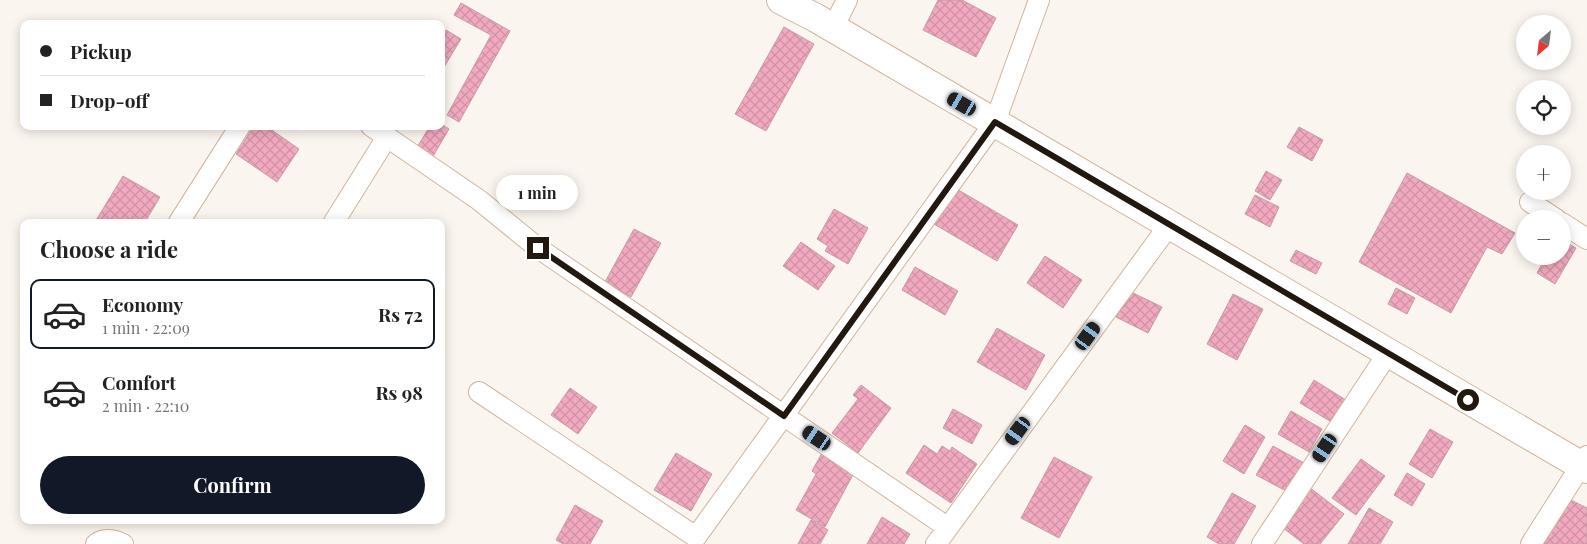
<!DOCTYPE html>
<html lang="en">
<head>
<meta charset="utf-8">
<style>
  body { margin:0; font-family:"Playfair Display",serif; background:#f6f6f6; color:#222; height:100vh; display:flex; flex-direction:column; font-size:19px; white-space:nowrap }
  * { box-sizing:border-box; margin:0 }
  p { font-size:16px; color:#767676 }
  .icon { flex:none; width:28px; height:28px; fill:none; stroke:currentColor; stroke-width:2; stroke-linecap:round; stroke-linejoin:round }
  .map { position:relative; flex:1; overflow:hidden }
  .side { position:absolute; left:20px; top:219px; width:425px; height:305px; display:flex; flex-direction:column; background:#fff; border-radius:10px; box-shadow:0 2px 12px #0003 }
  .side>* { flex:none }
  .guide { position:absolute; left:20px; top:20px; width:425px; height:110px; border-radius:10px; box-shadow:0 2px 12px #0003; display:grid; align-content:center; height:110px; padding:0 20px; background:#fff }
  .needle { width:32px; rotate:208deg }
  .tools { position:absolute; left:1516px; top:15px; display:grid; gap:10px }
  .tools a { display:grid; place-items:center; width:55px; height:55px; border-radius:50%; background:#fff; box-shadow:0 2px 12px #0003; font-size:25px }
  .end { position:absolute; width:22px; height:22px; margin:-11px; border:6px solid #22180e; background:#fff; box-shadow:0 0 0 2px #fff }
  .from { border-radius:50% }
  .bubble { position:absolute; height:35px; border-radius:18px; background:#fff; box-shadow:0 2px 12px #0003; font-size:16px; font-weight:700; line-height:35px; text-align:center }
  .car { position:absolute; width:15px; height:30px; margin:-15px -8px; border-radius:6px; box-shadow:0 0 4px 1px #0007; background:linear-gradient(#222 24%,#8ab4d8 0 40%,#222 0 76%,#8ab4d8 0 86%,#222 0) }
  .guide b { display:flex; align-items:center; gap:18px; height:48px; font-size:19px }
  .guide b+b { border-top:1px solid #e0e0e0 }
  .guide i { width:12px; height:12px; background:#222 }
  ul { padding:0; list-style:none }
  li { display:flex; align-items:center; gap:15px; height:70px; margin:0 10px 8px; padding:0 10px; border:2px solid transparent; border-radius:10px }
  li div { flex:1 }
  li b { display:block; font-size:19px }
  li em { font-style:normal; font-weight:700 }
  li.on { border-color:#111827 }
  li>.icon { width:45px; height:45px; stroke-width:1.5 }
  h2 { padding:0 20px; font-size:22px; line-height:60px }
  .action { display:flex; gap:10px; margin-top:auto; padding:10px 20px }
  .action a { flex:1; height:58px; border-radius:30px; background:#111827; color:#fff; font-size:20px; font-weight:700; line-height:58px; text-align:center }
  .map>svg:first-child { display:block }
  .building { fill:url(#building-cross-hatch); stroke:#c49ca8 }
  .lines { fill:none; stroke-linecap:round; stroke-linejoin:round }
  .street-casing { stroke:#d1b59a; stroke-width:22 }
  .secondary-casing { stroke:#d1b59a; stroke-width:30 }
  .street { stroke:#fff; stroke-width:20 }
  .secondary { stroke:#fff; stroke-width:28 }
  .route { stroke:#22180e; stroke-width:6 }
</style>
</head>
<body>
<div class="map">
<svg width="1587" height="544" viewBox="0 0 1587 544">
  <defs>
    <pattern id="building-cross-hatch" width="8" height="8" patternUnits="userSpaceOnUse" patternTransform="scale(1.25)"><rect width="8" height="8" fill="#f2a9c0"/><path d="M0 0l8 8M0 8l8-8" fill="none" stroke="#cf91a4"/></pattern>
  </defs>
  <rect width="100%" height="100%" fill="#fbf5ef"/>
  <path class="building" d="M938,0H962L996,18L976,57L923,30Z
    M461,3L510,31L459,122L447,115L491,35L454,15Z
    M784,27L814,44L766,131L735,114Z
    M446,30L461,39L441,72V39Z
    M441,124L449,129L432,158L416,149L430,126H441Z
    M254,126H266L299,149L277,182L236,154Z
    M1299,127L1323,140L1312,161L1287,147Z
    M1266,171L1282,180L1270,200L1255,191Z
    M1407,173L1515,233L1502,254L1487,247L1451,313L1359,262Z
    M123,176L160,197L145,222H95Z
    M955,188L1018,225L997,261L934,224Z
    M1255,195L1279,207L1270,227L1245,214Z
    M834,209L868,228L848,264L825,251L828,246L817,239Z
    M634,229L661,243L631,297L605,282Z
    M1562,240L1576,248L1555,284L1537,273L1546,256H1562Z
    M801,242L835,266L818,290L783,266Z
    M1296,250L1322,263L1316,274L1290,261Z
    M1045,256L1082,280L1063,308L1027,283Z
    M915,267L958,291L945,315L902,290Z
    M1396,288L1415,298L1407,314L1388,304Z
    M1129,291L1162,307L1148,333L1116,317Z
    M1233,294L1263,309L1237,360L1207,344Z
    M997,328L1045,355L1026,390L977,362Z
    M1314,380L1346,400L1333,423L1300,403Z
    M861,385L891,408L858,453L832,433L858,399L853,395Z
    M570,388L597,407L578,434L551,415Z
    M953,409L982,425L972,444L943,428Z
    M1291,411L1322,429L1309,452L1278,434Z
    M1245,425L1265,437L1244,474L1223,461Z
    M1430,429L1453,442L1432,478L1409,464Z
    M924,445L937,454L942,446L950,451L952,447L977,464L951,503L906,473Z
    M1273,446L1304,463L1288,492L1256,475Z
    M823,451L856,469L825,527L796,510L816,474L812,471Z
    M676,453L712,474L691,511L654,490Z
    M1054,457L1092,477L1059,538L1021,518Z
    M1361,459L1385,476L1356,515L1332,498Z
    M1407,473L1425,484L1412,506L1394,495Z
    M1309,487L1344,514L1320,544H1304L1279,525Z
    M1232,493L1256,506L1234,544H1219L1207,537Z
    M1569,499L1587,508V544H1544Z
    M575,505L603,521L590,544H563L556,540Z
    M1369,508L1393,522L1380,544H1348Z
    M882,517L910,534L904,544H867Z
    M811,520L828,530L820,544H798Z"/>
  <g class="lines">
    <g class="street-casing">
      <path id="street" d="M833,28L847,0
        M371,126L479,200L538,248L947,527
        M1530,202L1556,219
        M179,222L240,126
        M334,222L387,137
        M1562,223L1587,239
        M479,392L696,537L995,122L1039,0
        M96,544C104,538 114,539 123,544
        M936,544L1170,224
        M1262,544L1388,353
        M1531,544L1587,456"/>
    </g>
    <g class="secondary-casing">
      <path id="secondary" d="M781,0L816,18L1587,469"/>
    </g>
    <use href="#street" class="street"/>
    <use href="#secondary" class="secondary"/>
  </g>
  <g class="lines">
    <path class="route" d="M538,248L784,416L995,122L1468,400"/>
  </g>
</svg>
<div class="tools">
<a><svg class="needle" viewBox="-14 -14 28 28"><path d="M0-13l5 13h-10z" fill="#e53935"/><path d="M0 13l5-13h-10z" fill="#767676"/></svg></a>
<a><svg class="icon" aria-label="locate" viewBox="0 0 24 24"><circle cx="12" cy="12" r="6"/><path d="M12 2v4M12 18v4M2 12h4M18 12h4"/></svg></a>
<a>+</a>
<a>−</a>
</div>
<i class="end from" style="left:1468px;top:400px"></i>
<i class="end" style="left:538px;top:248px"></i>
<div class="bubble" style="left:496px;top:175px;width:82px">1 min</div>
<i class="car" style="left:962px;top:104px;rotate:300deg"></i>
<i class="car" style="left:1088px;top:336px;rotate:36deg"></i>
<i class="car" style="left:1018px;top:431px;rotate:216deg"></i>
<i class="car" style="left:817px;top:438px;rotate:304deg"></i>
<i class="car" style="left:1325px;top:448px;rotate:214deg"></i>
<div class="guide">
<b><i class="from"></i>Pickup</b>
<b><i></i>Drop-off</b>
</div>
<section class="side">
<h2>Choose a ride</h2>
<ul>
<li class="on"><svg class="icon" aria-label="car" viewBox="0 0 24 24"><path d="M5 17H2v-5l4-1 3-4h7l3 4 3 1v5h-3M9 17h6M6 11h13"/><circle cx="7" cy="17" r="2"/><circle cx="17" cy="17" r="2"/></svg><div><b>Economy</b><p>1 min · 22:09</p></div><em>Rs 72</em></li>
<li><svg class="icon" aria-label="car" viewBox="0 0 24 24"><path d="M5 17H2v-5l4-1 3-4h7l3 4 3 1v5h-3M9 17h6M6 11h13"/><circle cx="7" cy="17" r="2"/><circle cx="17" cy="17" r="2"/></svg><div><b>Comfort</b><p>2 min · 22:10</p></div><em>Rs 98</em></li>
</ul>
<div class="action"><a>Confirm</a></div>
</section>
</div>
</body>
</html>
